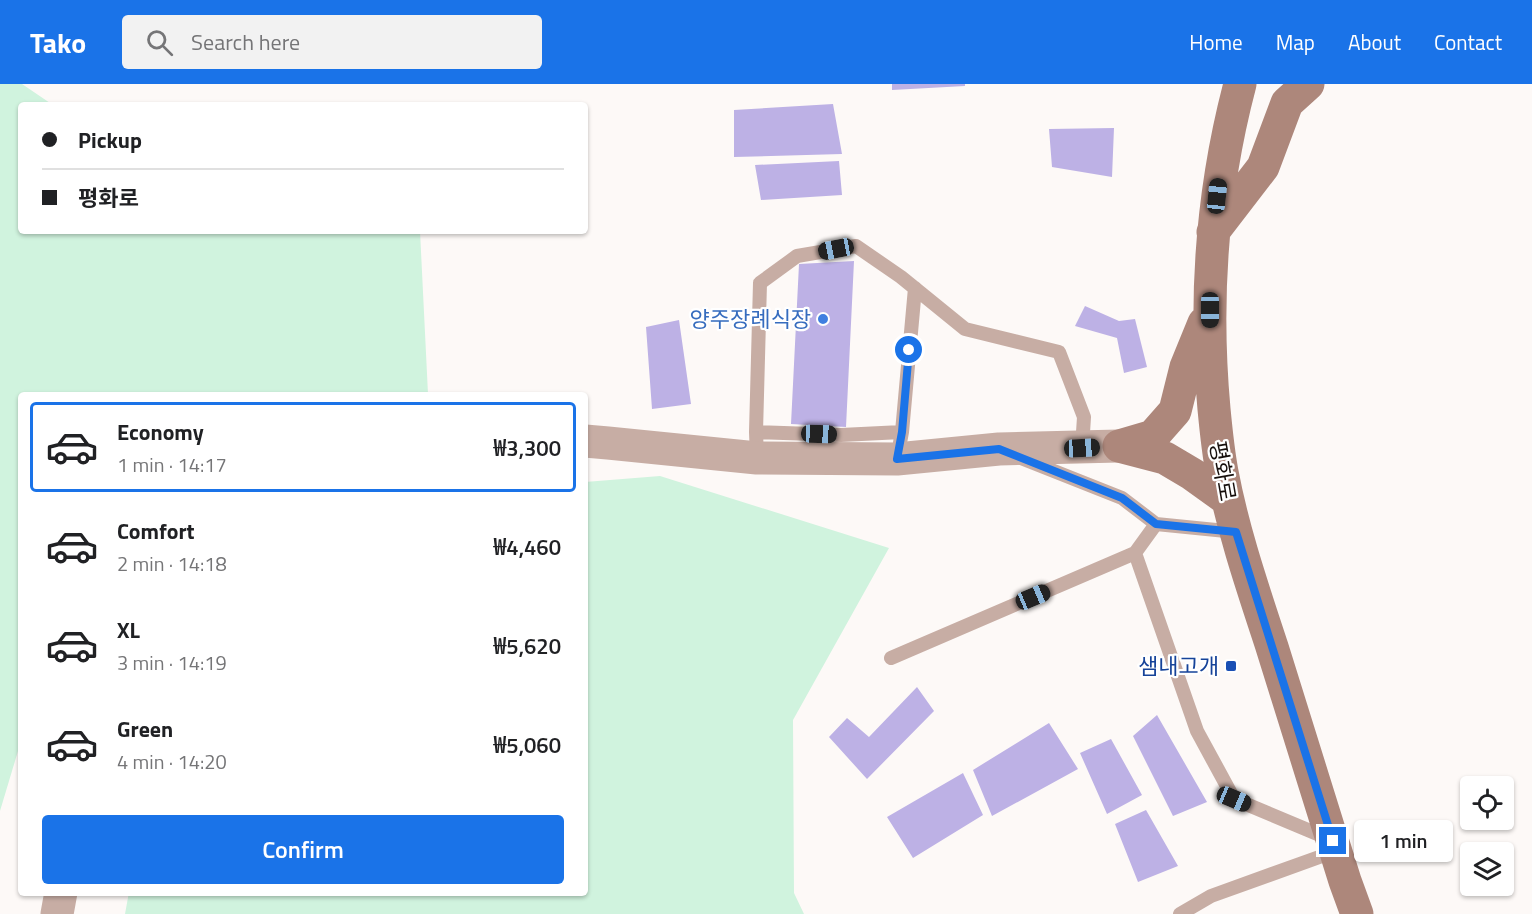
<!DOCTYPE html>
<html lang="en">
<head>
<meta charset="utf-8">
<style>
  body { margin:0; font-family:"Titillium Web","Noto Sans KR",sans-serif; background:#f2f2f2; color:#202124; height:100vh; display:flex; flex-direction:column; font-size:22px; white-space:nowrap }
  * { box-sizing:border-box; margin:0 }
  p { font-size:20px; color:#757577 }
  .icon { flex:none; width:33px; height:33px; fill:none; stroke:currentColor; stroke-width:2; stroke-linecap:round; stroke-linejoin:round }
  .map { position:relative; flex:1; overflow:hidden }
  .details { position:absolute; left:18px; top:308px; width:570px; height:504px; display:flex; flex-direction:column; background:#fff; border-radius:6px; box-shadow:0 2px 4px #0004 }
  .details>* { flex:none }
  .hud { position:absolute; left:18px; top:18px; width:570px; height:132px; border-radius:6px; box-shadow:0 2px 4px #0004; display:grid; align-content:center; height:132px; padding:0 24px; background:#fff }
  .buttons { position:absolute; left:1460px; top:692px; display:grid; gap:12px }
  .buttons a { display:grid; place-items:center; width:54px; height:54px; border-radius:6px; background:#fff; box-shadow:0 2px 4px #0004; font-size:30px }
  .end { position:absolute; width:27px; height:27px; margin:-14px; border:8px solid #1a73e8; background:#fff; box-shadow:0 0 0 3px #fff }
  .from { border-radius:50% }
  .bubble { position:absolute; height:42px; border-radius:6px; background:#fff; box-shadow:0 2px 4px #0004; font-size:20px; font-weight:600; line-height:42px; text-align:center }
  .car { position:absolute; width:18px; height:36px; margin:-18px -9px; border-radius:8px; box-shadow:0 0 4px 2px #0007; background:linear-gradient(#222 24%,#8ab4d8 0 40%,#222 0 76%,#8ab4d8 0 86%,#222 0) }
  .hud b { display:flex; align-items:center; gap:21px; height:57px; font-size:22px }
  .hud b+b { border-top:2px solid #e0e0e0 }
  .hud i { width:15px; height:15px; background:#202124 }
  ul { padding:10px 0 0; list-style:none }
  li { display:flex; align-items:center; gap:18px; height:90px; margin:0 12px 9px; padding:0 12px; border:3px solid transparent; border-radius:6px }
  li div { flex:1 }
  li b { display:block; font-size:22px }
  li em { font-style:normal; font-weight:600 }
  li.current { border-color:#1a73e8 }
  li>.icon { width:54px; height:54px; stroke-width:1.5 }
  .button { display:flex; gap:12px; margin-top:auto; padding:12px 24px }
  .button a { flex:1; height:69px; border-radius:6px; background:#1a73e8; color:#fff; font-size:24px; font-weight:600; line-height:69px; text-align:center }
  header { display:flex; align-items:center; gap:36px; box-sizing:border-box; height:84px; padding:0 30px; background:#1a73e8; color:#fff }
  header strong { font-size:28px }
  nav { display:flex; gap:33px; margin-inline-start:auto; font-size:21px }
  .search { width:420px; height:54px; background:#f2f2f2; display:flex; align-items:center; gap:15px; box-sizing:border-box; padding:0 21px; border-radius:6px; color:#757577; font-size:22px }
  .map>svg:first-child { display:block }
  .green { fill:#d0f3de }
  .building { fill:#bdb1e5 }
  .lines { fill:none; stroke-linecap:round; stroke-linejoin:round }
  .service { stroke:#c7ada4; stroke-width:14 }
  .tertiary { stroke:#c7ada4; stroke-width:33 }
  .secondary { stroke:#ad877b; stroke-width:33 }
  .route { stroke:#1a73e8; stroke-width:8 }
  .shop-dot { fill:#3f7fe0; stroke:#fff; stroke-width:2 }
  .transit-dot { fill:#1a4fb4; stroke:#fff; stroke-width:2 }
  .labels { text-anchor:middle; stroke-width:4.5; stroke-linejoin:round; paint-order:stroke }
  .shop-label { font-size:22px; fill:#366cbe; stroke:#fff; text-anchor:end }
  .street-label { font-size:22px; fill:#160f0c; stroke:#fff }
  .transit-label { font-size:22px; fill:#164399; stroke:#fff; text-anchor:end }
</style>
</head>
<body>
<header>
<strong>Tako</strong>
<div class="search"><svg class="icon" aria-label="search" viewBox="0 0 24 24"><circle cx="10" cy="10" r="6"/><path d="M15 15l6 6"/></svg>Search here</div>
<nav><a>Home</a><a>Map</a><a>About</a><a>Contact</a></nav>
</header>
<div class="map">
<svg width="1532" height="830" viewBox="0 0 1532 830">
  <rect width="100%" height="100%" fill="#fdf9f7"/>
  <path class="green" d="M0,0H22L53,21H21V147H420L428,310H21V657L0,727Z
    M660,392L889,464L793,636L794,809L804,830H125L129,808H585V398Z"/>
  <path class="building" d="M892,0H965V2L892,6Z
    M833,20L842,70L734,73V26Z
    M1114,44L1112,93L1052,83L1049,45Z
    M839,77L842,111L761,116L755,81Z
    M854,177L846,343L791,340L799,180Z
    M1085,222L1119,237L1135,235L1147,283L1124,289L1117,254L1075,242Z
    M679,236L691,320L652,325L646,243Z
    M917,603L934,627L867,695L829,653L847,634L869,653Z
    M1157,631L1207,718L1173,732L1133,652Z
    M1049,639L1078,685L992,732L973,686Z
    M1111,655L1142,711L1107,730L1080,669Z
    M963,689L983,731L913,774L887,733Z
    M1146,726L1178,782L1138,798L1115,740Z"/>
  <g class="lines">
    <path class="service" d="M756,348L841,351L902,348
      M757,374L756,348L760,199L797,172L856,162L901,193L965,245L1059,268L1084,333L1082,364
      M1021,374L1122,414L1156,440L1236,448
      M897,375L902,348L915,204
      M1135,469L1197,647L1234,715L1327,754
      M891,574L1135,469L1156,440
      M1180,830L1211,812L1336,767"/>
    <path class="tertiary" d="M585,357L608,359L757,374L897,375L999,365L1119,362
      M57,830L61,808"/>
    <path class="secondary" d="M1240,0C1212,106 1204,215 1214,325C1216,346 1218,367 1222,388C1233,447 1253,505 1272,563C1296,641 1321,719 1345,797L1357,830
      M1213,148L1263,83L1287,19L1308,0
      M1119,362L1153,352L1175,327L1186,283L1204,239
      M1119,362L1165,374L1192,390L1228,416"/>
  </g>
  <g class="lines">
    <path class="route" d="M909,266L902,348L897,375L999,365L1122,414L1156,440L1236,448L1333,757"/>
  </g>
  <circle class="shop-dot" cx="823" cy="235" r="6"/>
  <rect class="transit-dot" x="1225" y="576" width="12" height="12" rx="3"/>
  <g class="labels">
    <g class="shop-label">
      <text x="811" y="243">양주장례식장</text>
    </g>
    <g class="street-label">
      <text transform="translate(1223 387) rotate(80)" y="8">평화로</text>
    </g>
    <g class="transit-label">
      <text x="1219" y="590">샘내고개</text>
    </g>
  </g>
</svg>
<div class="buttons">
<a><svg class="icon" aria-label="locate" viewBox="0 0 24 24"><circle cx="12" cy="12" r="6"/><path d="M12 2v4M12 18v4M2 12h4M18 12h4"/></svg></a>
<a><svg class="icon" aria-label="layers" viewBox="0 0 24 24"><path d="M12 4l9 5-9 5-9-5zM3 14l9 5 9-5"/></svg></a>
</div>
<i class="end from" style="left:909px;top:266px"></i>
<i class="end" style="left:1333px;top:757px"></i>
<div class="bubble" style="left:1354px;top:736px;width:99px">1 min</div>
<i class="car" style="left:1217px;top:112px;rotate:6deg"></i>
<i class="car" style="left:836px;top:165px;rotate:259deg"></i>
<i class="car" style="left:1210px;top:226px;rotate:180deg"></i>
<i class="car" style="left:819px;top:350px;rotate:92deg"></i>
<i class="car" style="left:1082px;top:364px;rotate:87deg"></i>
<i class="car" style="left:1033px;top:513px;rotate:67deg"></i>
<i class="car" style="left:1234px;top:715px;rotate:113deg"></i>
<div class="hud">
<b><i class="from"></i>Pickup</b>
<b><i></i>평화로</b>
</div>
<section class="details">
<ul>
<li class="current"><svg class="icon" aria-label="car" viewBox="0 0 24 24"><path d="M5 17H2v-5l4-1 3-4h7l3 4 3 1v5h-3M9 17h6M6 11h13"/><circle cx="7" cy="17" r="2"/><circle cx="17" cy="17" r="2"/></svg><div><b>Economy</b><p>1 min · 14:17</p></div><em>₩3,300</em></li>
<li><svg class="icon" aria-label="car" viewBox="0 0 24 24"><path d="M5 17H2v-5l4-1 3-4h7l3 4 3 1v5h-3M9 17h6M6 11h13"/><circle cx="7" cy="17" r="2"/><circle cx="17" cy="17" r="2"/></svg><div><b>Comfort</b><p>2 min · 14:18</p></div><em>₩4,460</em></li>
<li><svg class="icon" aria-label="car" viewBox="0 0 24 24"><path d="M5 17H2v-5l4-1 3-4h7l3 4 3 1v5h-3M9 17h6M6 11h13"/><circle cx="7" cy="17" r="2"/><circle cx="17" cy="17" r="2"/></svg><div><b>XL</b><p>3 min · 14:19</p></div><em>₩5,620</em></li>
<li><svg class="icon" aria-label="car" viewBox="0 0 24 24"><path d="M5 17H2v-5l4-1 3-4h7l3 4 3 1v5h-3M9 17h6M6 11h13"/><circle cx="7" cy="17" r="2"/><circle cx="17" cy="17" r="2"/></svg><div><b>Green</b><p>4 min · 14:20</p></div><em>₩5,060</em></li>
</ul>
<div class="button"><a>Confirm</a></div>
</section>
</div>
</body>
</html>
